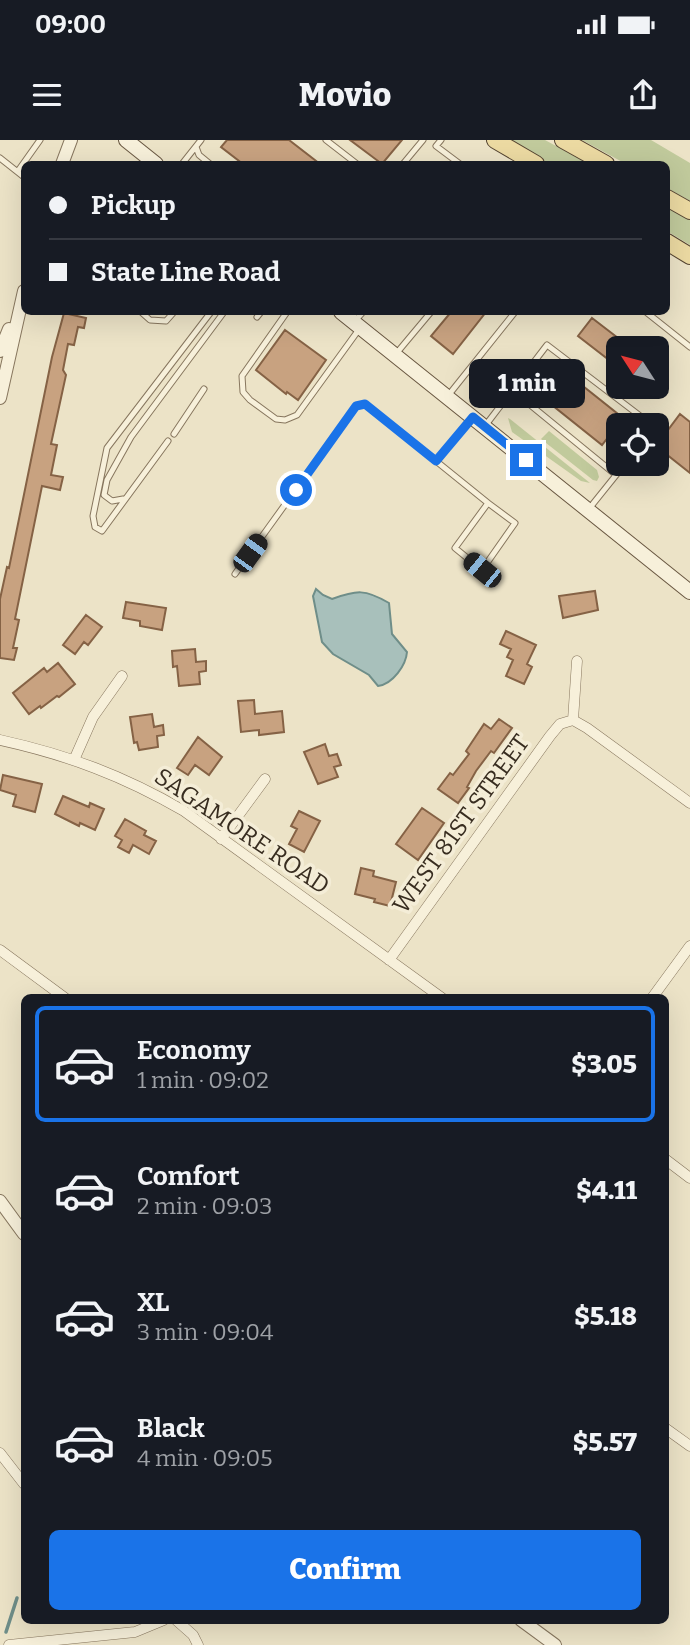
<!DOCTYPE html>
<html lang="en">
<head>
<meta charset="utf-8">
<style>
  body { margin:0; font-family:Bitter,serif; background:#20242c; color:#f1f3f6; height:100vh; display:flex; flex-direction:column; font-size:26px; white-space:nowrap }
  * { box-sizing:border-box; margin:0 }
  p { font-size:23px; color:#9ea1a6 }
  .icon { flex:none; width:38px; height:38px; fill:none; stroke:currentColor; stroke-width:2; stroke-linecap:round; stroke-linejoin:round }
  .map { position:relative; flex:1; overflow:hidden }
  .side { position:absolute; left:21px; top:854px; width:648px; height:630px; display:flex; flex-direction:column; background:#171b24; border-radius:10px; box-shadow:0 7px 28px #0002 }
  .side>* { flex:none }
  .hud { position:absolute; left:21px; top:21px; width:649px; height:154px; border-radius:10px; box-shadow:0 7px 28px #0002; display:grid; align-content:center; height:154px; padding:0 28px; background:#171b24 }
  .needle { width:46px; rotate:306deg }
  .tools { position:absolute; left:606px; top:196px; display:grid; gap:14px }
  .tools a { display:grid; place-items:center; width:63px; height:63px; border-radius:10px; background:#171b24; box-shadow:0 7px 28px #0002; font-size:35px }
  .end { position:absolute; width:32px; height:32px; margin:-16px; border:9px solid #1a73e8; background:#fff; box-shadow:0 0 0 4px #fff }
  .from { border-radius:50% }
  .bubble { position:absolute; height:49px; border-radius:10px; background:#171b24; box-shadow:0 7px 28px #0002; font-size:23px; font-weight:800; line-height:49px; text-align:center }
  .car { position:absolute; width:21px; height:42px; margin:-21px -10px; border-radius:9px; box-shadow:0 0 5px 2px #0007; background:linear-gradient(#222 24%,#8ab4d8 0 40%,#222 0 76%,#8ab4d8 0 86%,#222 0) }
  .hud b { display:flex; align-items:center; gap:24px; height:66px; font-size:26px }
  .hud b+b { border-top:2px solid #363941 }
  .hud i { width:18px; height:18px; background:#f1f3f6 }
  ul { padding:12px 0 0; list-style:none }
  li { display:flex; align-items:center; gap:21px; height:116px; margin:0 14px 10px; padding:0 14px; border:4px solid transparent; border-radius:10px }
  li div { flex:1 }
  li b { display:block; font-size:26px }
  li em { font-style:normal; font-weight:800 }
  li.current { border-color:#1a73e8 }
  li>.icon { width:63px; height:63px; stroke-width:1.5 }
  .button { display:flex; gap:14px; margin-top:auto; padding:14px 28px }
  .button a { flex:1; height:80px; border-radius:10px; background:#1a73e8; color:#fff; font-size:28px; font-weight:800; line-height:80px; text-align:center }
  .status { display:flex; justify-content:space-between; align-items:center; height:49px; padding:0 35px; background:#171b24; direction:ltr }
  .status svg { height:19px; fill:currentColor }
  header { display:flex; justify-content:space-between; align-items:center; height:91px; padding:0 28px; background:#171b24; font-size:32px; font-weight:800 }
  .map>svg:first-child { display:block }
  .green { fill:#c1ca9c }
  .water { fill:#a8c0bb; stroke:#6f8e89; stroke-width:2 }
  .lines { fill:none; stroke-linecap:round; stroke-linejoin:round }
  .stream { stroke:#6f8e89; stroke-width:3.5 }
  .building { fill:#c8a280; stroke:#856245; stroke-width:2 }
  .service-casing { stroke:#87765e; stroke-width:7 }
  .minor-casing { stroke:#87765e; stroke-width:11 }
  .tertiary-casing { stroke:#87765e; stroke-width:14 }
  .secondary-casing { stroke:#695741; stroke-width:16 }
  .primary-casing { stroke:#554431; stroke-width:18 }
  .service { stroke:#f7f0da; stroke-width:5 }
  .minor { stroke:#f7f0da; stroke-width:10 }
  .tertiary { stroke:#f7f0da; stroke-width:12 }
  .secondary { stroke:#f7f0da; stroke-width:14 }
  .primary { stroke:#ecdaa2; stroke-width:16 }
  .route { stroke:#1a73e8; stroke-width:9 }
  .labels { text-anchor:middle; stroke-width:7; stroke-linejoin:round; paint-order:stroke }
  .street-label { font-size:24px; fill:#382d20; stroke:#f4edd7 }
</style>
</head>
<body>
<div class="status"><b>09:00</b><svg viewBox="0 0 49 12"><path d="M0 12V9h3v3zM5 12V6h3v6zM10 12V3h3v9zM15 12V0h3v12zM26 1h20v11H26zM47 4h2v5h-2z"/></svg></div>
<header><svg class="icon" aria-label="menu" viewBox="0 0 24 24"><path d="M4 6h16M4 12h16M4 18h16"/></svg>Movio<svg class="icon" aria-label="share" viewBox="0 0 24 24"><path d="M12 15V3M7 8l5-5 5 5M5 13v7h14v-7"/></svg></header>
<div class="map">
<svg width="690" height="1505" viewBox="0 0 690 1505">
  <rect width="100%" height="100%" fill="#ece3c7"/>
  <path class="green" d="M509,0H545L589,24H550Z
    M582,0H651L690,23V61L667,48V24H626Z
    M667,67L690,80V105L667,91Z
    M508,278L510,279L590,343L581,341L512,292Z
    M549,291L597,330L599,337L597,341L593,340L541,299Z"/>
  <path class="water" d="M316,449L323,455L332,459C357,450 365,449 389,463L392,494L407,512C406,525 393,544 378,546L369,535L333,514L322,502L313,456Z"/>
  <g class="lines">
    <path class="stream" d="M6,1492L17,1458"/>
  </g>
  <path class="building" d="M227,0H289L320,24H243L221,7Z
    M350,0H402L382,24Z
    M451,172H486L453,214L431,196Z
    M64,173L86,178L84,188L78,187L74,205L68,204L63,230L66,235L51,304L57,305L51,335L63,337L60,350L42,346L15,479L19,480L13,508H17L14,520L0,518V459L7,427L9,428L52,217Z
    M592,178L631,208H618V227L578,196Z
    M285,190L326,220L298,260L287,252L286,254L256,230Z
    M554,223L623,278L602,305L532,249Z
    M680,274L690,282V333L656,306Z
    M595,451L598,470L563,478L559,456Z
    M126,462L166,468L162,490L140,486V481L123,478Z
    M86,475L102,487L88,505L84,502L75,514L63,505Z
    M506,491L536,505L527,524L532,527L524,544L506,536L513,520L507,517L511,509L500,504Z
    M195,509L196,522L206,521V531L199,532L200,544L179,546L177,526L173,527L172,511Z
    M58,523L75,544L59,557L57,556L41,568L40,566L29,574L13,553L44,528L47,532Z
    M254,560L255,574L282,571L284,592L259,595V590L241,592L238,561Z
    M152,574L154,587L163,585L164,595L157,596L158,607L139,610L137,602L134,603L130,577Z
    M499,579L512,588L494,613L491,611L476,631L467,647L469,648L458,663L438,649L450,633L453,635L469,614L466,611L484,584L491,589Z
    M198,597L222,617L209,635L195,625L188,635L177,628Z
    M325,604L329,616L337,614L341,625L334,627L338,637L318,644L304,612Z
    M3,635L42,644L35,672L13,666L16,655L0,650Z
    M63,656L89,667L90,663L104,669L95,690L80,683L79,686L55,674Z
    M422,668L444,683L418,720L396,704Z
    M299,671L320,681L304,712L289,704L297,689L291,686Z
    M125,679L146,691L144,695L156,701L149,714L133,705L129,713L118,707L122,700L115,696Z
    M361,728L374,731L373,736L396,742L390,766L374,762L375,759L355,754Z"/>
  <g class="lines">
    <g class="service-casing">
      <path id="service" d="M326,0L357,24
        M441,0L436,6L460,24
        M196,7L199,15L210,24
        M0,18L24,37
        M182,24L201,0
        M403,24L423,0
        M18,31L40,0
        M141,172L150,180L166,181L174,172
        M287,172L242,236L243,252L250,260L276,279L285,280L297,275L360,188
        M646,172L690,207
        M257,177L261,172
        M354,182L363,172
        M395,215L431,172
        M512,250L616,335
        M447,257L515,172
        M485,286L547,205L652,285
        M174,294L204,249
        M168,301L102,391L95,387L93,376L107,308L211,172
        M436,321L488,363L455,408L482,430L515,383L488,363
        M123,359L112,361L104,355L107,340L131,297L224,172
        M588,370L625,324
        M235,434L356,266L365,264L436,321L471,279"/>
    </g>
    <g class="minor-casing">
      <path id="minor" d="M573,580L587,588L690,663
        M573,580L577,521
        M0,600C68,615 124,636 184,671L442,858
        M74,620L93,577L122,536
        M221,699L265,639
        M0,810L65,858
        M389,820L550,596L560,584L573,580
        M652,858L690,806
        M665,1019L690,1038
        M665,1288L690,1306
        M0,1313L24,1344
        M176,1480L193,1495L198,1505
        M9,1505L135,1492L164,1480"/>
    </g>
    <g class="tertiary-casing">
      <path id="tertiary" d="M62,24L71,0
        M0,211L9,189
        M0,258L24,151
        M0,1061L24,1094
        M521,1480L555,1505"/>
    </g>
    <g class="secondary-casing">
      <path id="secondary" d="M126,0L156,24
        M341,172L690,452"/>
    </g>
    <g class="primary-casing">
      <path id="primary" d="M495,0L536,24
        M563,0L606,24
        M667,58L690,71
        M667,102L690,116"/>
    </g>
    <use href="#service" class="service"/>
    <use href="#minor" class="minor"/>
    <use href="#tertiary" class="tertiary"/>
    <use href="#secondary" class="secondary"/>
    <use href="#primary" class="primary"/>
  </g>
  <g class="lines">
    <path class="route" d="M296,350L356,266L365,264L436,321L473,277L526,320"/>
  </g>
  <g class="labels">
    <g class="street-label">
      <text transform="translate(461 684) rotate(-54)" y="8">WEST 81ST STREET</text>
      <text transform="translate(242 691) rotate(34)" y="8">SAGAMORE ROAD</text>
    </g>
  </g>
</svg>
<div class="tools">
<a><svg class="needle" viewBox="-14 -14 28 28"><path d="M0-13l5 13h-10z" fill="#e53935"/><path d="M0 13l5-13h-10z" fill="#9ea1a6"/></svg></a>
<a><svg class="icon" aria-label="locate" viewBox="0 0 24 24"><circle cx="12" cy="12" r="6"/><path d="M12 2v4M12 18v4M2 12h4M18 12h4"/></svg></a>
</div>
<i class="end from" style="left:296px;top:350px"></i>
<i class="end" style="left:526px;top:320px"></i>
<div class="bubble" style="left:469px;top:219px;width:116px">1 min</div>
<i class="car" style="left:250px;top:413px;rotate:36deg"></i>
<i class="car" style="left:482px;top:430px;rotate:309deg"></i>
<div class="hud">
<b><i class="from"></i>Pickup</b>
<b><i></i>State Line Road</b>
</div>
<section class="side">
<ul>
<li class="current"><svg class="icon" aria-label="car" viewBox="0 0 24 24"><path d="M5 17H2v-5l4-1 3-4h7l3 4 3 1v5h-3M9 17h6M6 11h13"/><circle cx="7" cy="17" r="2"/><circle cx="17" cy="17" r="2"/></svg><div><b>Economy</b><p>1 min · 09:02</p></div><em>$3.05</em></li>
<li><svg class="icon" aria-label="car" viewBox="0 0 24 24"><path d="M5 17H2v-5l4-1 3-4h7l3 4 3 1v5h-3M9 17h6M6 11h13"/><circle cx="7" cy="17" r="2"/><circle cx="17" cy="17" r="2"/></svg><div><b>Comfort</b><p>2 min · 09:03</p></div><em>$4.11</em></li>
<li><svg class="icon" aria-label="car" viewBox="0 0 24 24"><path d="M5 17H2v-5l4-1 3-4h7l3 4 3 1v5h-3M9 17h6M6 11h13"/><circle cx="7" cy="17" r="2"/><circle cx="17" cy="17" r="2"/></svg><div><b>XL</b><p>3 min · 09:04</p></div><em>$5.18</em></li>
<li><svg class="icon" aria-label="car" viewBox="0 0 24 24"><path d="M5 17H2v-5l4-1 3-4h7l3 4 3 1v5h-3M9 17h6M6 11h13"/><circle cx="7" cy="17" r="2"/><circle cx="17" cy="17" r="2"/></svg><div><b>Black</b><p>4 min · 09:05</p></div><em>$5.57</em></li>
</ul>
<div class="button"><a>Confirm</a></div>
</section>
</div>
</body>
</html>
